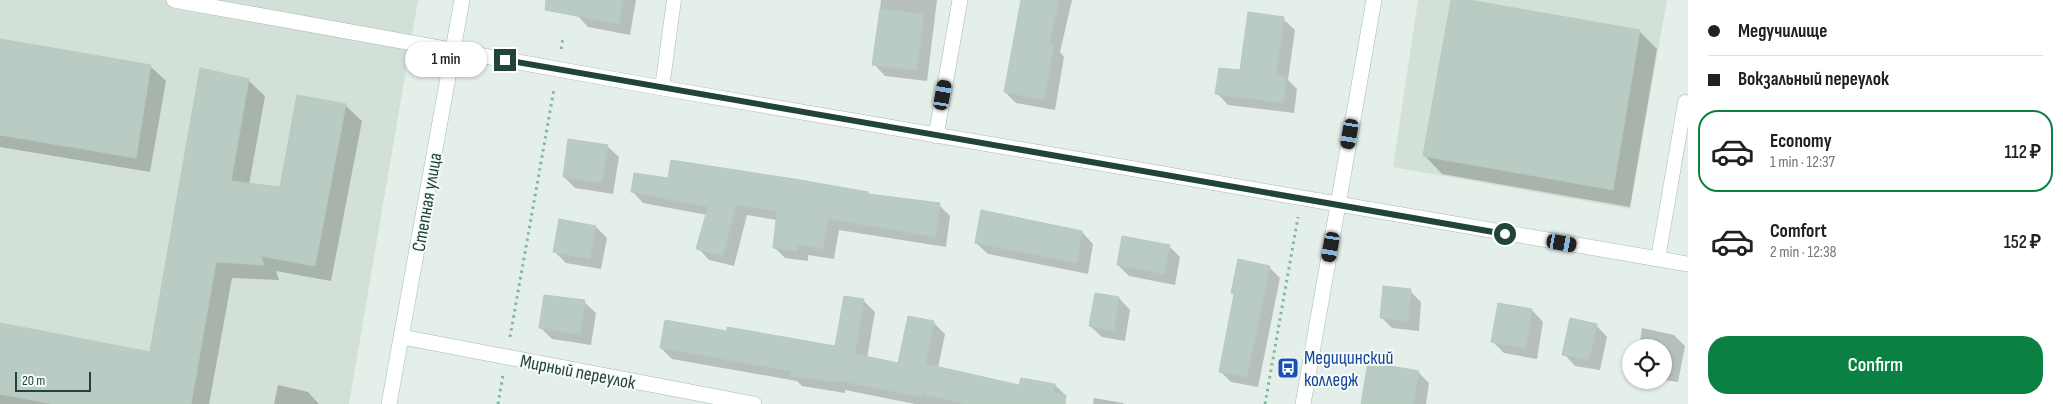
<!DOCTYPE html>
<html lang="en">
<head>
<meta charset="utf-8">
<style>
  body { margin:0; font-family:"Sofia Sans Condensed",sans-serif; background:#f2f2f2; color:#202124; height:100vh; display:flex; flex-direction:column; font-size:19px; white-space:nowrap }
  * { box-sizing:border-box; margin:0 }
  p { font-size:16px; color:#757577 }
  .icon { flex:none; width:28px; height:28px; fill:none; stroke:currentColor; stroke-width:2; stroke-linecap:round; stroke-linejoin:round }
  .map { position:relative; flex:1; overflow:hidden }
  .drawer { display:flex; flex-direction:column; background:#fff; width:375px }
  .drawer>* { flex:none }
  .banner { display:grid; align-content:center; height:110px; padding:0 20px; background:#fff }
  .fabs { position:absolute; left:1622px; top:339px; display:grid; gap:10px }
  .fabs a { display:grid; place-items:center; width:50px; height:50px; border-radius:50%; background:#fff; box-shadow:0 1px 4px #0004; font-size:25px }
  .scale { position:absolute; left:15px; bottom:12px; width:76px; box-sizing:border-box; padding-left:5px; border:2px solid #214438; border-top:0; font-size:14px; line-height:18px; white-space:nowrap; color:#214438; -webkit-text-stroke:4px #f6fbf8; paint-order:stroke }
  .end { position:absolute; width:22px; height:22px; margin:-11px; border:6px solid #214438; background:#fff; box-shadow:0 0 0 2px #fff }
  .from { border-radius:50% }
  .bubble { position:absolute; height:35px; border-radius:18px; background:#fff; box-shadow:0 1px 4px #0004; font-size:16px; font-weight:600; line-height:35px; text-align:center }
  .car { position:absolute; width:15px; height:30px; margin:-15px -8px; border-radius:6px; box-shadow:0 0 4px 1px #0007; background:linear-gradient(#222 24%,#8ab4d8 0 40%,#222 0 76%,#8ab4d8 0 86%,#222 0) }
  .banner b { display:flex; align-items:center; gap:18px; height:48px; font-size:19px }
  .banner b+b { border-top:1px solid #e0e0e0 }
  .banner i { width:12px; height:12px; background:#202124 }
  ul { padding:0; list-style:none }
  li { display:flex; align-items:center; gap:15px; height:82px; margin:0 10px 8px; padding:0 10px; border:2px solid transparent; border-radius:20px }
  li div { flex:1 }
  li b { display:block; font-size:19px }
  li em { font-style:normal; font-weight:600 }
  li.current { border-color:#0b8043 }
  li>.icon { width:45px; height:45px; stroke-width:1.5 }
  .cta { display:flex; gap:10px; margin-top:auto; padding:10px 20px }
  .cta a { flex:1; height:58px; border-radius:20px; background:#0b8043; color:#fff; font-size:20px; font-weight:600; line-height:58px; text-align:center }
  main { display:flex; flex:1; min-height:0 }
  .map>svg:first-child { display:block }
  .built { fill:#d2e0d8 }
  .shadow { fill:#0003 }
  .building { fill:#b9cbc2; stroke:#b6cac0 }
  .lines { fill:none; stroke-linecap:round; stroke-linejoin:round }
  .lane-casing { stroke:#a6b8b1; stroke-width:15 }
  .street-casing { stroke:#a6b8b1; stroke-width:16 }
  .secondary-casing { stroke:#a1bdb1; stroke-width:16 }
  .path { stroke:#81b7a1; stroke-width:3; stroke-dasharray:2.5 4; stroke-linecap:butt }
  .lane { stroke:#fff; stroke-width:14 }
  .street { stroke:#fff; stroke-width:15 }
  .secondary { stroke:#fff; stroke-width:15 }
  .route { stroke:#214438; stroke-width:6 }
  .labels { text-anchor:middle; stroke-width:4; stroke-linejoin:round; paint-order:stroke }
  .street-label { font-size:19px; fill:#214438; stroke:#f6fbf8 }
  .transit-label { font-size:19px; fill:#164399; stroke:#f6fbf8; text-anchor:start }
</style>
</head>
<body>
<main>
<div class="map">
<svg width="1688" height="404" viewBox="0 0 1688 404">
  <rect width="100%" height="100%" fill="#e4efea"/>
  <path class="built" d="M0,0H418L349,404H0Z
    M1418,0H1667L1630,209L1393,167Z"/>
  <path class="shadow" d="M580,0H636L630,35L588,27L577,15Z
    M881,0H937L927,81L885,76L874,64Z
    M1022,0H1072L1060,52L1064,57L1055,110L1016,103L1005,92Z
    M1452,0H1461L1640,32L1657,49L1630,207L1442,174L1425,156Z
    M1283,19L1295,30L1288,80L1297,89L1294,113L1228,105L1217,93L1242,72Z
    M0,40L150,66L166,81L150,172L0,147Z
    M248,80L265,96L249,185L281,189L345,105L362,121L331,281L276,271L279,280L232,278L209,404H0V325L151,354Z
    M607,146L619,157L613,194L575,188L564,177Z
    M669,180L867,193L870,195L939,205L950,216L946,247L839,230L834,259L808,255V261L785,258L774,247L777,220L747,215L734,266L709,260L698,248L707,215L643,203L632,191Z
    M982,212L1082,232L1093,244L1088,274L988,254L976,243Z
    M560,220L596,227L607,238L601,269L566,263L554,251Z
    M1169,246L1180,257L1175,285L1129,276L1118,265Z
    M1269,267L1280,278L1258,387L1231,382L1220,371L1235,295L1233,293Z
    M1410,291L1421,302L1419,331L1392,328L1381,317Z
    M1096,294L1119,298L1130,310L1125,341L1102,337L1090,326Z
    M864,301L875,312L867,358L899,364L909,317L934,323L945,334L938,368L1020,387L1022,379L1055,385L1066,396L1065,404H915L845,390V393L802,386L797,381L672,359L661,348L728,332L836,347Z
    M584,302L596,313L591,345L552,339L541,328Z
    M1499,305L1532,310L1543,322L1537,359L1504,353L1493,342Z
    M1596,325L1607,337L1600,370L1575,366L1564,354Z
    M1642,328L1674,335L1685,346L1678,382L1664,380V348H1639Z
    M1418,372L1429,383L1426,404H1362Z
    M278,385L308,392L319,404H274Z
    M1094,398L1123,403L1124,404H1093Z"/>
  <path class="building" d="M546,0H623L619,24L545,10Z
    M1021,0H1059L1049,43L1054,44L1044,100L1004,92Z
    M1451,0H1468L1640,30L1613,190L1423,156Z
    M880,9L924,14L917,70L872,65Z
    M1248,12L1284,17L1276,75L1287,77L1283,103L1215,94L1219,68L1240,70Z
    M0,39L151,65L136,158L0,135Z
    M200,68L249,79L231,181L280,187L297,95L346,104L315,266L261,256L264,265L216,262L191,404H54L0,394V323L150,352Z
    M568,139L608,145L602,183L563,177Z
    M671,160L800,180L868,192V194L940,203L935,237L828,219L823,249L797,244V251L773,248L777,211L736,205L723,256L696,249L708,207L631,192L634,173L668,178Z
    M981,210L1082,231L1077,263L975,243Z
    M559,219L596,226L590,259L553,252Z
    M1122,236L1170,245L1164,274L1117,265Z
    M1238,259L1270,266L1247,377L1219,372L1234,294L1231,293Z
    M1383,286L1411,289L1408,321L1380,318Z
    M1095,293L1119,297L1114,331L1089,326Z
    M544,295L585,300L580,335L539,328Z
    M844,296L864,299L855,354L898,363L908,316L934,321L926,364L1019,385L1021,378L1055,384L1054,393L1066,395L1065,404H965L922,394L921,397L834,380V382L790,376L791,371L660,348L665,320L727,331V327L835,346Z
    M1498,303L1532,309L1526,348L1491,342Z
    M1570,318L1597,324L1589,360L1562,355Z
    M1368,362L1419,371L1413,404H1361Z"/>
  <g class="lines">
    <g class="lane-casing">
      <path id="lane" d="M662,88L674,0
        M1658,259L1685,102"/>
    </g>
    <g class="street-casing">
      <path id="street" d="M174,0L662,88L1688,264
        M936,136L960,0
        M402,337L754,404"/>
    </g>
    <g class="secondary-casing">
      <path id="secondary" d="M389,404L462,0
        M1303,404L1374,0"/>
    </g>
    <path class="path" d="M561,49L563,38
      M510,337L554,89
      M498,404L503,375
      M1265,404L1298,217"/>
    <use href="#lane" class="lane"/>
    <use href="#street" class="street"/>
    <use href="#secondary" class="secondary"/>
  </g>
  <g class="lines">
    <path class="route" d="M505,60L1505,234"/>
  </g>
  <defs>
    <g id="bus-square" transform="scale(1.125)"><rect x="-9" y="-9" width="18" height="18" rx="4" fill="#1a4fb4" stroke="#f6fbf8"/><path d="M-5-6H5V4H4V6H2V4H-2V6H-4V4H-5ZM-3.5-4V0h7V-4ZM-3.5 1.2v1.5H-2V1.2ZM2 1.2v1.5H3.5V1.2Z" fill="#fff"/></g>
  </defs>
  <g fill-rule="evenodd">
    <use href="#bus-square" x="1288" y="368"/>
  </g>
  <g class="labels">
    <g class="street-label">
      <text transform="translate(426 202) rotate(-80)" y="7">Степная улица</text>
      <text transform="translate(578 371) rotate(11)" y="7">Мирный переулок</text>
    </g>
    <g class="transit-label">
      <text x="1304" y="364">Медицинский<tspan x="1304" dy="22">колледж</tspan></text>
    </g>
  </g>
</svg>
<div class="fabs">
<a><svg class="icon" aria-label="locate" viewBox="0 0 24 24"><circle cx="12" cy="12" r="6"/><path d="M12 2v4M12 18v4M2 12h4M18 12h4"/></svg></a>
</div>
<div class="scale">20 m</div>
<i class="end from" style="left:1505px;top:234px"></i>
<i class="end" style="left:505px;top:60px"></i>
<div class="bubble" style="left:405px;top:42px;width:82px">1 min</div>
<i class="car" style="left:943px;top:95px;rotate:10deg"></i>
<i class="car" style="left:1350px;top:134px;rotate:190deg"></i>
<i class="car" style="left:1562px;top:243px;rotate:100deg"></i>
<i class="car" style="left:1331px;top:247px;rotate:190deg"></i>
</div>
<section class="drawer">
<div class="banner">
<b><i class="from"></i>Медучилище</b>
<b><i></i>Вокзальный переулок</b>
</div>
<ul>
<li class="current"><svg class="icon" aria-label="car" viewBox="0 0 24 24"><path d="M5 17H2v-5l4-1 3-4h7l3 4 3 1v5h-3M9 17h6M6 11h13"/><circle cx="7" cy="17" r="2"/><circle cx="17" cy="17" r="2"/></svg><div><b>Economy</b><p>1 min · 12:37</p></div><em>112 ₽</em></li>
<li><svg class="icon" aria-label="car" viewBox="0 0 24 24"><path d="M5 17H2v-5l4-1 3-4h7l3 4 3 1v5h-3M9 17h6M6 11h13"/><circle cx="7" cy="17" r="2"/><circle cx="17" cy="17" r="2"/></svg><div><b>Comfort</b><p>2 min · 12:38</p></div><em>152 ₽</em></li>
</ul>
<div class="cta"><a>Confirm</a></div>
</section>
</main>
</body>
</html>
